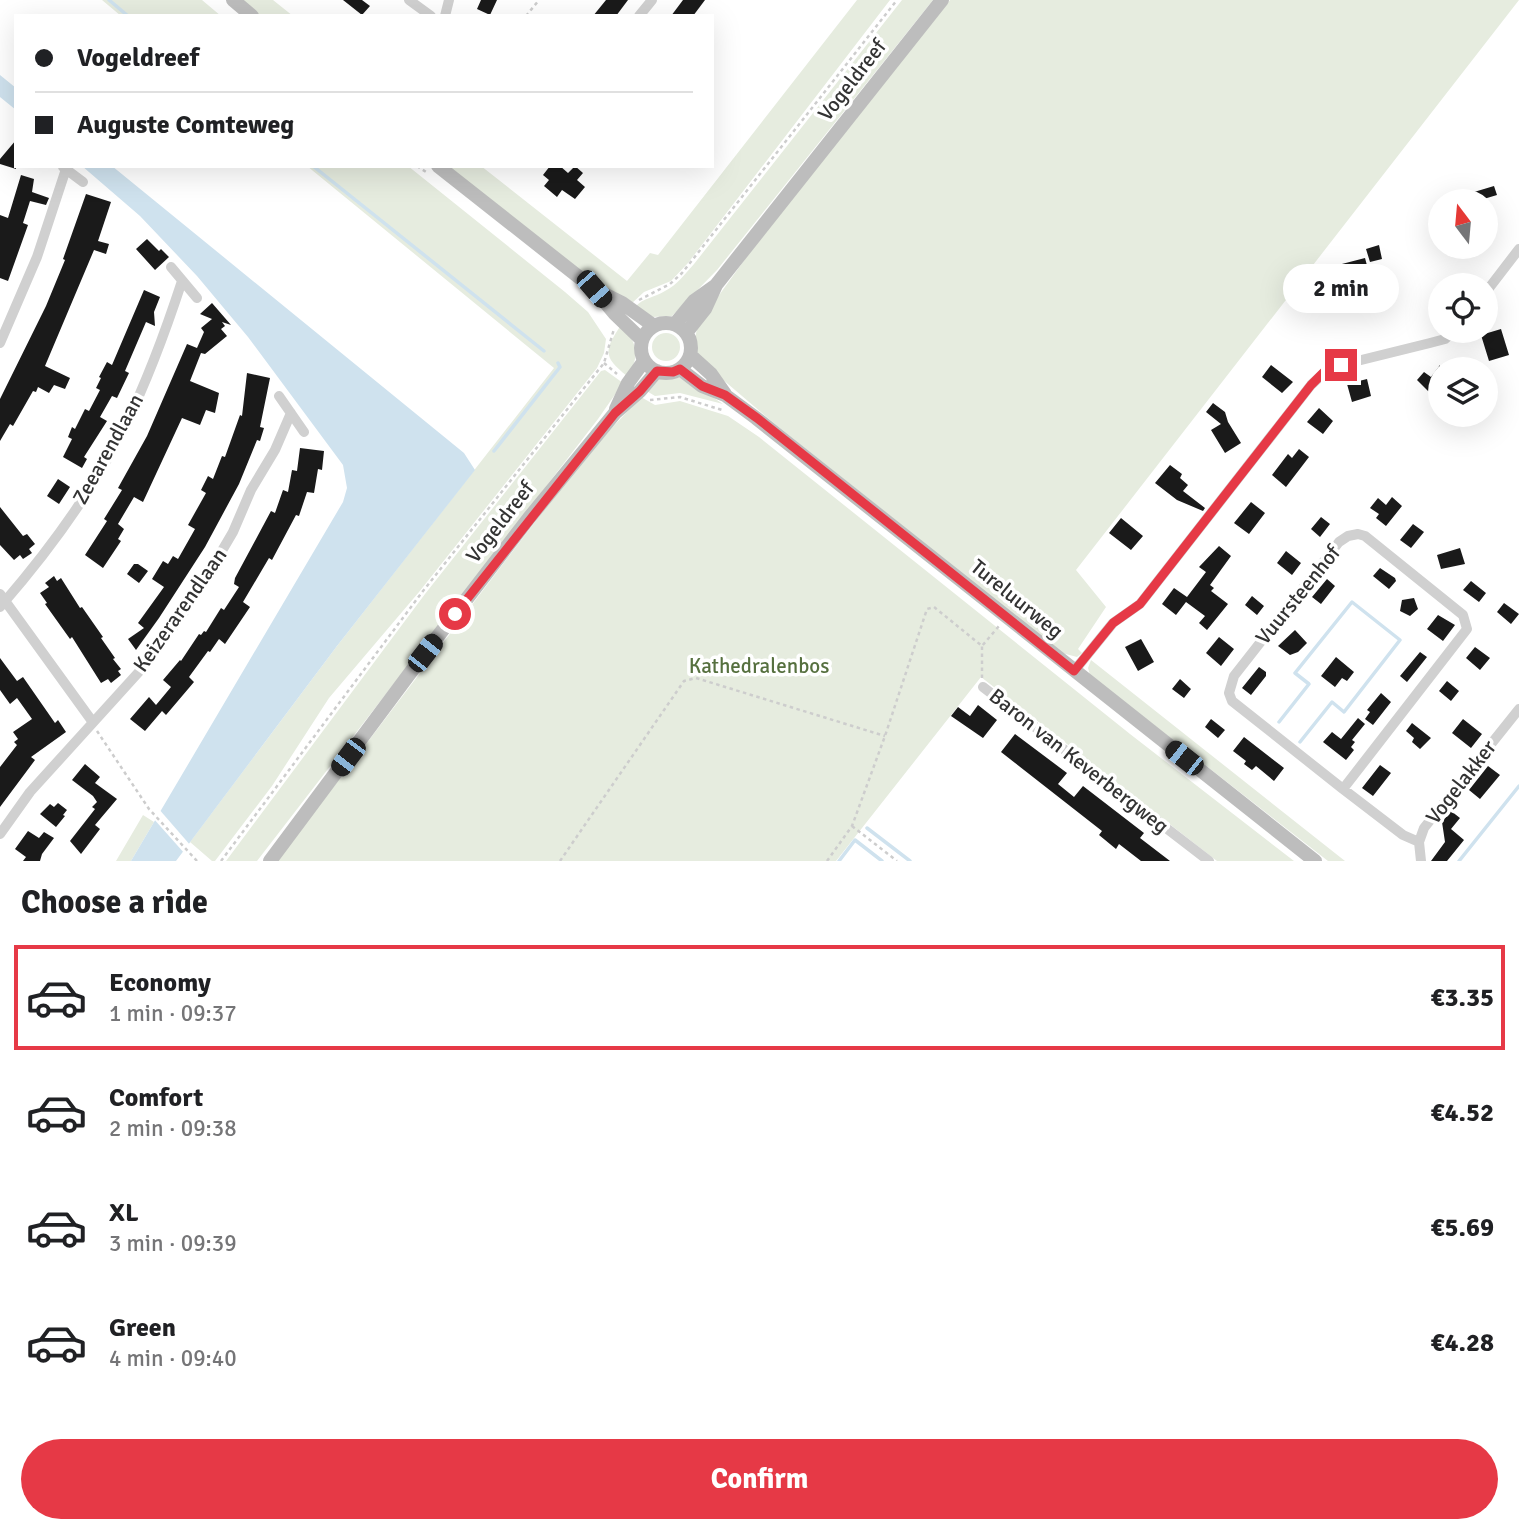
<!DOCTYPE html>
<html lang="en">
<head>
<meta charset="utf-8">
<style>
  body { margin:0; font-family:Signika,sans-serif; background:#f2f2f2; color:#202124; height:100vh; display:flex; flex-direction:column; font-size:26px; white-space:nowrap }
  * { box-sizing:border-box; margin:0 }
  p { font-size:23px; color:#757577 }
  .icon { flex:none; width:38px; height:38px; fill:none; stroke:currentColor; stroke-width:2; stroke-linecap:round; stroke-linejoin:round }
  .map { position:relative; height:861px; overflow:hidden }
  .panel { display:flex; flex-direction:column; background:#fff; flex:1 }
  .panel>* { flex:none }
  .top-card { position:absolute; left:14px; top:14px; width:700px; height:154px; border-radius:0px; box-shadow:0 7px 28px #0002; display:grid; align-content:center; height:154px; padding:0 21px; background:#fff }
  .needle { width:46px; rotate:344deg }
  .fabs { position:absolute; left:1428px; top:189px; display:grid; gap:14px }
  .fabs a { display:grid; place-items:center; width:70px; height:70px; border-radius:50%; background:#fff; box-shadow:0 7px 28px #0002; font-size:35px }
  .end { position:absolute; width:32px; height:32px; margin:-16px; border:9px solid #e63946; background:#fff; box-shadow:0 0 0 4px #fff }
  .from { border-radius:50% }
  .bubble { position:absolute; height:49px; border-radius:24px; background:#fff; box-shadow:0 7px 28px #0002; font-size:23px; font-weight:800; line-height:49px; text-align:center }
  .car { position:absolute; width:21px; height:42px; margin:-21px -10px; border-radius:9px; box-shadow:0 0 5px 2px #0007; background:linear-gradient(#222 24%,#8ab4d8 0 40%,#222 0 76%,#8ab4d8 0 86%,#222 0) }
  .top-card b { display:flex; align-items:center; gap:24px; height:66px; font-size:26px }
  .top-card b+b { border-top:2px solid #e0e0e0 }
  .top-card i { width:18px; height:18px; background:#202124 }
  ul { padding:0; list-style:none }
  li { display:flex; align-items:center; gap:21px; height:105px; margin:0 14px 10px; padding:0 7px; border:4px solid transparent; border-radius:0px }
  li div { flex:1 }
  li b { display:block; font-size:26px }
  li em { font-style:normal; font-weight:800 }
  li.on { border-color:#e63946 }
  li>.icon { width:63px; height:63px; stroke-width:1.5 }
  h2 { padding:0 21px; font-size:32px; line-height:84px }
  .action { display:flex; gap:14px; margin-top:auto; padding:14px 21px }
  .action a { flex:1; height:80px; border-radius:42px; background:#e63946; color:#fff; font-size:28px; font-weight:800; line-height:80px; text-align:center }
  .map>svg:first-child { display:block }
  .green { fill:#e6ecdf }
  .water { fill:#cfe2ee }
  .pier { fill:#fff }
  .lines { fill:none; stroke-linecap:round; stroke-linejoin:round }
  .stream { stroke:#cfe2ee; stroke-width:3.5 }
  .building { fill:#1a1a1a }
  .path { stroke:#cdcdcd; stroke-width:2.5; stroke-dasharray:3.5 3.5; stroke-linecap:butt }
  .street { stroke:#d0d0d0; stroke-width:10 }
  .secondary { stroke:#bdbdbd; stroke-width:14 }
  .route { stroke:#e63946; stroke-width:9 }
  .labels { text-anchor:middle; stroke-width:7; stroke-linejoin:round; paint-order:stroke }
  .street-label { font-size:21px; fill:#333; stroke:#fff }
  .park-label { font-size:21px; fill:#56703f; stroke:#fff }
</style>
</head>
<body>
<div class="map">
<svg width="1519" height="861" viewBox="0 0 1519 861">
  <rect width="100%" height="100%" fill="#fff"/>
  <path class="green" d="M102,0H202L221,16H121Z
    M241,0H273L293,16H260Z
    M857,0H890L688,263L671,281L644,292L631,304L581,272L446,166H481L627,281L650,253L658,255Z
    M902,0H933L717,270L672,316L653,317L635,307C644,297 654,298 665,291C677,285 685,274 694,264Z
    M950,0H1519L1076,570L1106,607L1078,649L1082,653L1077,657L1062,653L775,424L701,361C694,348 694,336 699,323L748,255Z
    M307,166H408L565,292L588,312L606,339L604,353L597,368L419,592L329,698L272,786L215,861H212L190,842L337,646L554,368Z
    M621,325C637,342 641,356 627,376C604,357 603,352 621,325Z
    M652 347a14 14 0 1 1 28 0a14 14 0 1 1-28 0Z
    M605,370L623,383L598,419L257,861H226L425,594L601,371Z
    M682,377L723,404L680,393L655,396L645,390L657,379Z
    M641,397L655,405L680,401L728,416L759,437L1130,734L1294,861H1217L981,677L836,861H277L551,501L608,432Z
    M1091,660L1345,861H1328L1090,675L1088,668Z
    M143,815L154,822L131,861H116Z"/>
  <path class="water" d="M0,75L16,88V110L0,97Z
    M82,166H112L464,453L475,470L337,646L176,861H131L343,502L347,488L343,465L248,337L197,276L140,216Z"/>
  <path class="pier" d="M158,808L191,846L185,854L153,818Z"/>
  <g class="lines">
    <path class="stream" d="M109,0L128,16
      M313,166L544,351
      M494,451L560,367L558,363
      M1279,722L1309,684L1295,673L1352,602L1400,640L1344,712L1332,702L1300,742
      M867,828L910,861
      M839,861L855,840L882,861
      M1459,861L1519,786"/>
  </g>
  <path class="building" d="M343,0H362L370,6L362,15Z
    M481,0H497L490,15L477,9Z
    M606,0H628L616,16H593Z
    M683,0H705L693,16H671Z
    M16,140V169L0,164V159Z
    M550,166H560L568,173L575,166L583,173L577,180L585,187L575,199L562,190L557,197L544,186L549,180L543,175Z
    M21,175L34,179L32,192L49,198L46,205L30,201L23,223L28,225L8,281L0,278V215L8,218Z
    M1494,186L1497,195L1477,201L1474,192Z
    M86,194L111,202L98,241L109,244L106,254L94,250L45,366L70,378L65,389L54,385L49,393L38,387L36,392L33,391L13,426L10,424L0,441V399L46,306L65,260L63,259Z
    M147,239L159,251L161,249L169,257L155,270L136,249Z
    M1379,245L1382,259L1370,262L1366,249Z
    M1365,258L1369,273L1358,276L1356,281L1345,274L1341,276L1338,265Z
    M144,290L160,297L154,312L155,326L146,322L125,371L129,373L117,398L112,396L100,417L107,421L84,457L87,459L82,468L63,457L72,439L68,437L72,427L75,429L85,409L89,411L100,390L96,388L101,378L99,377L107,362L112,365Z
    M212,303L231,325L222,322L225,326L221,329L227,336L205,354L201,353L190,381L219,393L215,413L206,410L200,425L182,418L143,502L134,497L118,524L124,529L118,539L121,541L103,568L85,555L107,521L104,519L122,490L118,488L147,436L187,344L197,348L204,332L201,328L212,319L200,314Z
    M1501,329L1509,355L1489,361L1481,335Z
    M1271,365L1293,382L1282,393L1262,377Z
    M1440,365V392L1435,398L1417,380L1424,372L1431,377Z
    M247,373L270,378L260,427L264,428L260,441L257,440L239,484L205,547L159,618L136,650L128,639L144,628L138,623L164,587L152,579L163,561L168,564L173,556L178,559L195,529L188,525L206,493L201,490L208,476L213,479L222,456L225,457L240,415L242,416Z
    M1367,379L1371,396L1352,402L1347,384Z
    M1213,403L1225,412L1228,422L1241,443L1225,453L1211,430L1221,424L1206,412Z
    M1319,408L1333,421L1323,434L1307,422Z
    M300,448L324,451L322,470L318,469L314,493L307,492L299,516L296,515L272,560L269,558L243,602L250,607L225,644L219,639L210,652L208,651L189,677L194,682L166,715L162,711L145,731L130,719L149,697L156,705L171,687L163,680L180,660L181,661L199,634L201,635L204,631L206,632L221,608L224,610L239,587L234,584L235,578L271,511L275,513L283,490L288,492L292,470L297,471Z
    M1299,449L1309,457L1286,487L1272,475L1288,454L1292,458Z
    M1170,465L1182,474L1180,478L1188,485L1183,491L1205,508L1203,511L1177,500L1155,483Z
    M58,479L70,487L59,504L47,496Z
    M1392,497L1402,506L1386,526L1376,518L1379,514L1370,508L1378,498L1386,505Z
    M1251,502L1265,513L1249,534L1234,523Z
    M0,507L23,536L27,534L35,544L29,549L32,553L23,559L20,555L14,560L0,545Z
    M1321,517L1330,524L1320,537L1311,529Z
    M1121,518L1143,536L1131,550L1109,533Z
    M1413,524L1424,532L1411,548L1400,540Z
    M1219,546L1231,556L1210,585L1214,588L1211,591L1228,604L1207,630L1199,623L1205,616L1186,602L1176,615L1162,604L1174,588L1187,597L1206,572L1199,567Z
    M1460,548L1465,564L1441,569L1437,555Z
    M1286,551L1301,563L1292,575L1277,563Z
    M134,564H138L148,571L139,583L127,574Z
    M1380,568L1395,578L1396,581L1389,589L1373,576Z
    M54,576L57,581L61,578L80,608L82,607L103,637L101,638L115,658L113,659L121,669L118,671L121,675L111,683L108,679L101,683L72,637L70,639L45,604L47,603L40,593L49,587L45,583Z
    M1327,579L1335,586L1321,604L1312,597Z
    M1471,581L1486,593L1479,602L1463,590Z
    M1252,596L1264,606L1257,615L1245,605Z
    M1414,598L1418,609L1410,616L1400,611L1402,600Z
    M1504,603L1519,614L1511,624L1497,612Z
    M1438,615L1455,625L1443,641L1427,629Z
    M1295,630L1307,643L1298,652L1290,655L1278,646Z
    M1219,637L1234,649L1221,666L1206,653Z
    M1141,639L1154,662L1138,671L1125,647Z
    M1475,647L1490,658L1480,670L1466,658Z
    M1420,652L1427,657L1407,682L1400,676Z
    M1336,657L1354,672L1347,681L1342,678L1335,687L1321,676Z
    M0,658L17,681L23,677L55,723L58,720L66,732L31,757L35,760L0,807V767L17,745L14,742L18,739L13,732L32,719L17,698L10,704L0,690Z
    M1259,667L1266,672V676L1251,695L1242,688Z
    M1180,679L1191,689L1184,698L1172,689Z
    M1447,681L1459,691L1451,701L1439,691Z
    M1381,693L1391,702L1373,725L1365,719L1370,712L1367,710Z
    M978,705L997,720L983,738L951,716L958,707L970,716Z
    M1358,718L1365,724L1352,740L1355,742L1351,747L1354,750L1346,760L1323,742L1332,732L1341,739Z
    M1211,719L1225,730L1218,738L1205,727Z
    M1463,719L1482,734L1471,748L1452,733Z
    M1412,723L1431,738L1420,749L1412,742L1414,738L1406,731Z
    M1015,734L1067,773L1058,784L1074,797L1083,786L1144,833L1140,838L1170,861H1141L1119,844L1116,849L1099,835L1102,831L1001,752Z
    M1244,737L1284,768L1274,781L1256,766L1252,770L1244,764L1246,761L1233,751Z
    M85,764L100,777L95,783L117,799L95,825L100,829L81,854L70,841L95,809L92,807L97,802L93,796L72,780Z
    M1380,765L1391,773L1373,796L1362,788Z
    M1488,766L1500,775L1480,799L1469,790Z
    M58,803L67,810L63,815L65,816L56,827L40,814L50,804L54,807Z
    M1451,811L1460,818L1451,829L1464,840L1447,861H1431L1445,842L1442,822Z
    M28,831L39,838L44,832L54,838L42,854L40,861H23L26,857L15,849Z"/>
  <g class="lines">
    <path class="path" d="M526,16L539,0
      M417,166L426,172
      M639,300L670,284L682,273L897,0
      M604,363L617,374
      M650,400L680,397L722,410
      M982,678V646
      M97,731L149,809L197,861
      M852,826L897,861
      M221,861L423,591L604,363L614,329
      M560,861L684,681L696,678L885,736
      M827,861L852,826L885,736L927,609L934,607L982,646L999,626"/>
    <path class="street" d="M409,0L431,16
      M445,16L449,0
      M639,16L652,0
      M63,167L83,182
      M171,267L197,298
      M1486,292L1519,249
      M0,343L37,257L66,169
      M279,396L304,432
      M1358,534L1365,536L1463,615L1467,629L1343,789L1232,701L1229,693L1234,676L1339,542L1348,536Z
      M0,594L92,721
      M0,607C48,552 93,491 125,426C148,379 166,330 182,281
      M1074,671L1113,623L1140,604L1311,385L1326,371L1341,365L1430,343L1445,339L1454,331
      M983,687L1209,861
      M1343,789L1403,835L1419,842
      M0,834L30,792L147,663L180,618L203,583L233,532L251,490L275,450L291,413
      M1421,861L1419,842L1424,828L1519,709"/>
    <path class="secondary" d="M233,0L252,16
      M438,166L594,289L615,314L642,340
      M602,293L622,303L654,326
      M641 348a25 25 0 1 1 50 0a25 25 0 1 1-50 0Z
      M675,324L694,301L715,286
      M686,333L705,309L716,285L942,0
      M690,355L711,374L725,394
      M680,369L702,386L725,395L756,418L1315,861
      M616,409L628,383L644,361
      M270,861L425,653L529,518L615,413L640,391L657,371"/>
  </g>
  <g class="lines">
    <path class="route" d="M455,614L615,413L640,391L657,371L673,372L680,369L702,386L725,395L757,418L1074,671L1113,623L1140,604L1311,385L1325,371L1341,365"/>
  </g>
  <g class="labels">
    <g class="street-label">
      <text transform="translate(852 80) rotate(-52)" y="7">Vogeldreef</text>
      <text transform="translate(108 449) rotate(-61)" y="7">Zeearendlaan</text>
      <text transform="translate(500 522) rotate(-52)" y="7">Vogeldreef</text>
      <text transform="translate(1298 595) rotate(-51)" y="7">Vuursteenhof</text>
      <text transform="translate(1017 599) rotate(39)" y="7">Tureluurweg</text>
      <text transform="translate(180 610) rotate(-55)" y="7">Keizerarendlaan</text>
      <text transform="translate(1079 761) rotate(38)" y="7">Baron van Keverbergweg</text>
      <text transform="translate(1461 782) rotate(-52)" y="7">Vogelakker</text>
    </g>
    <g class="park-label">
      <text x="759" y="673">Kathedralenbos</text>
    </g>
  </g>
</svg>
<div class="fabs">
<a><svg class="needle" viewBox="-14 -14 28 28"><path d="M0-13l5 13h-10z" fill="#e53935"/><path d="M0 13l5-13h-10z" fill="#757577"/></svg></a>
<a><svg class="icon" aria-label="locate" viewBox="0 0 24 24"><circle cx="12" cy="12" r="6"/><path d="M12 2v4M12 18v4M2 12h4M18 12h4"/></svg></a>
<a><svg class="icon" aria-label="layers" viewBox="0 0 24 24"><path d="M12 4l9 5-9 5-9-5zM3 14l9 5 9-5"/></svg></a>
</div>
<i class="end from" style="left:455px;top:614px"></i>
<i class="end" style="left:1341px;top:365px"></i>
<div class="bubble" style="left:1283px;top:264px;width:116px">2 min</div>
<i class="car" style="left:594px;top:289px;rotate:139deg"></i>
<i class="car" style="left:425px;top:653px;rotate:38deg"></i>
<i class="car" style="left:348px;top:757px;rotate:217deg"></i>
<i class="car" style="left:1184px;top:758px;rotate:308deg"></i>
<div class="top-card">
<b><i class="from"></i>Vogeldreef</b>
<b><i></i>Auguste Comteweg</b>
</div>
</div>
<section class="panel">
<h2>Choose a ride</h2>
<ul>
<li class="on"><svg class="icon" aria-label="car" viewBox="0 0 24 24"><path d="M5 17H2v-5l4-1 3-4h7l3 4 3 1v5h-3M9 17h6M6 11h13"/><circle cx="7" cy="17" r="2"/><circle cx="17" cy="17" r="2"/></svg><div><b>Economy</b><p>1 min · 09:37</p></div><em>€3.35</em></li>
<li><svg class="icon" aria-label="car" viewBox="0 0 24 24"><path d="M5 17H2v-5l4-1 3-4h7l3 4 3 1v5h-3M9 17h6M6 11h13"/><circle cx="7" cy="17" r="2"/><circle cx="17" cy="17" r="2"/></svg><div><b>Comfort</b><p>2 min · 09:38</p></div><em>€4.52</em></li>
<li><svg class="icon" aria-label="car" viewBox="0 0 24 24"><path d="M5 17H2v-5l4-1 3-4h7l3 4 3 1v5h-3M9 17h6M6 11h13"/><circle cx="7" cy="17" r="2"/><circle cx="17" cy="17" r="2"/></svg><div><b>XL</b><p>3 min · 09:39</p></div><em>€5.69</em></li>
<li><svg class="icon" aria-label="car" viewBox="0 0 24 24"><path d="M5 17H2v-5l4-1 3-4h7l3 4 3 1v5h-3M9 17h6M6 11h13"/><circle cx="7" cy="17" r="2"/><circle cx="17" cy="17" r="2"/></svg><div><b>Green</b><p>4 min · 09:40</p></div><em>€4.28</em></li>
</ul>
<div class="action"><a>Confirm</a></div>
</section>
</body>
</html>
